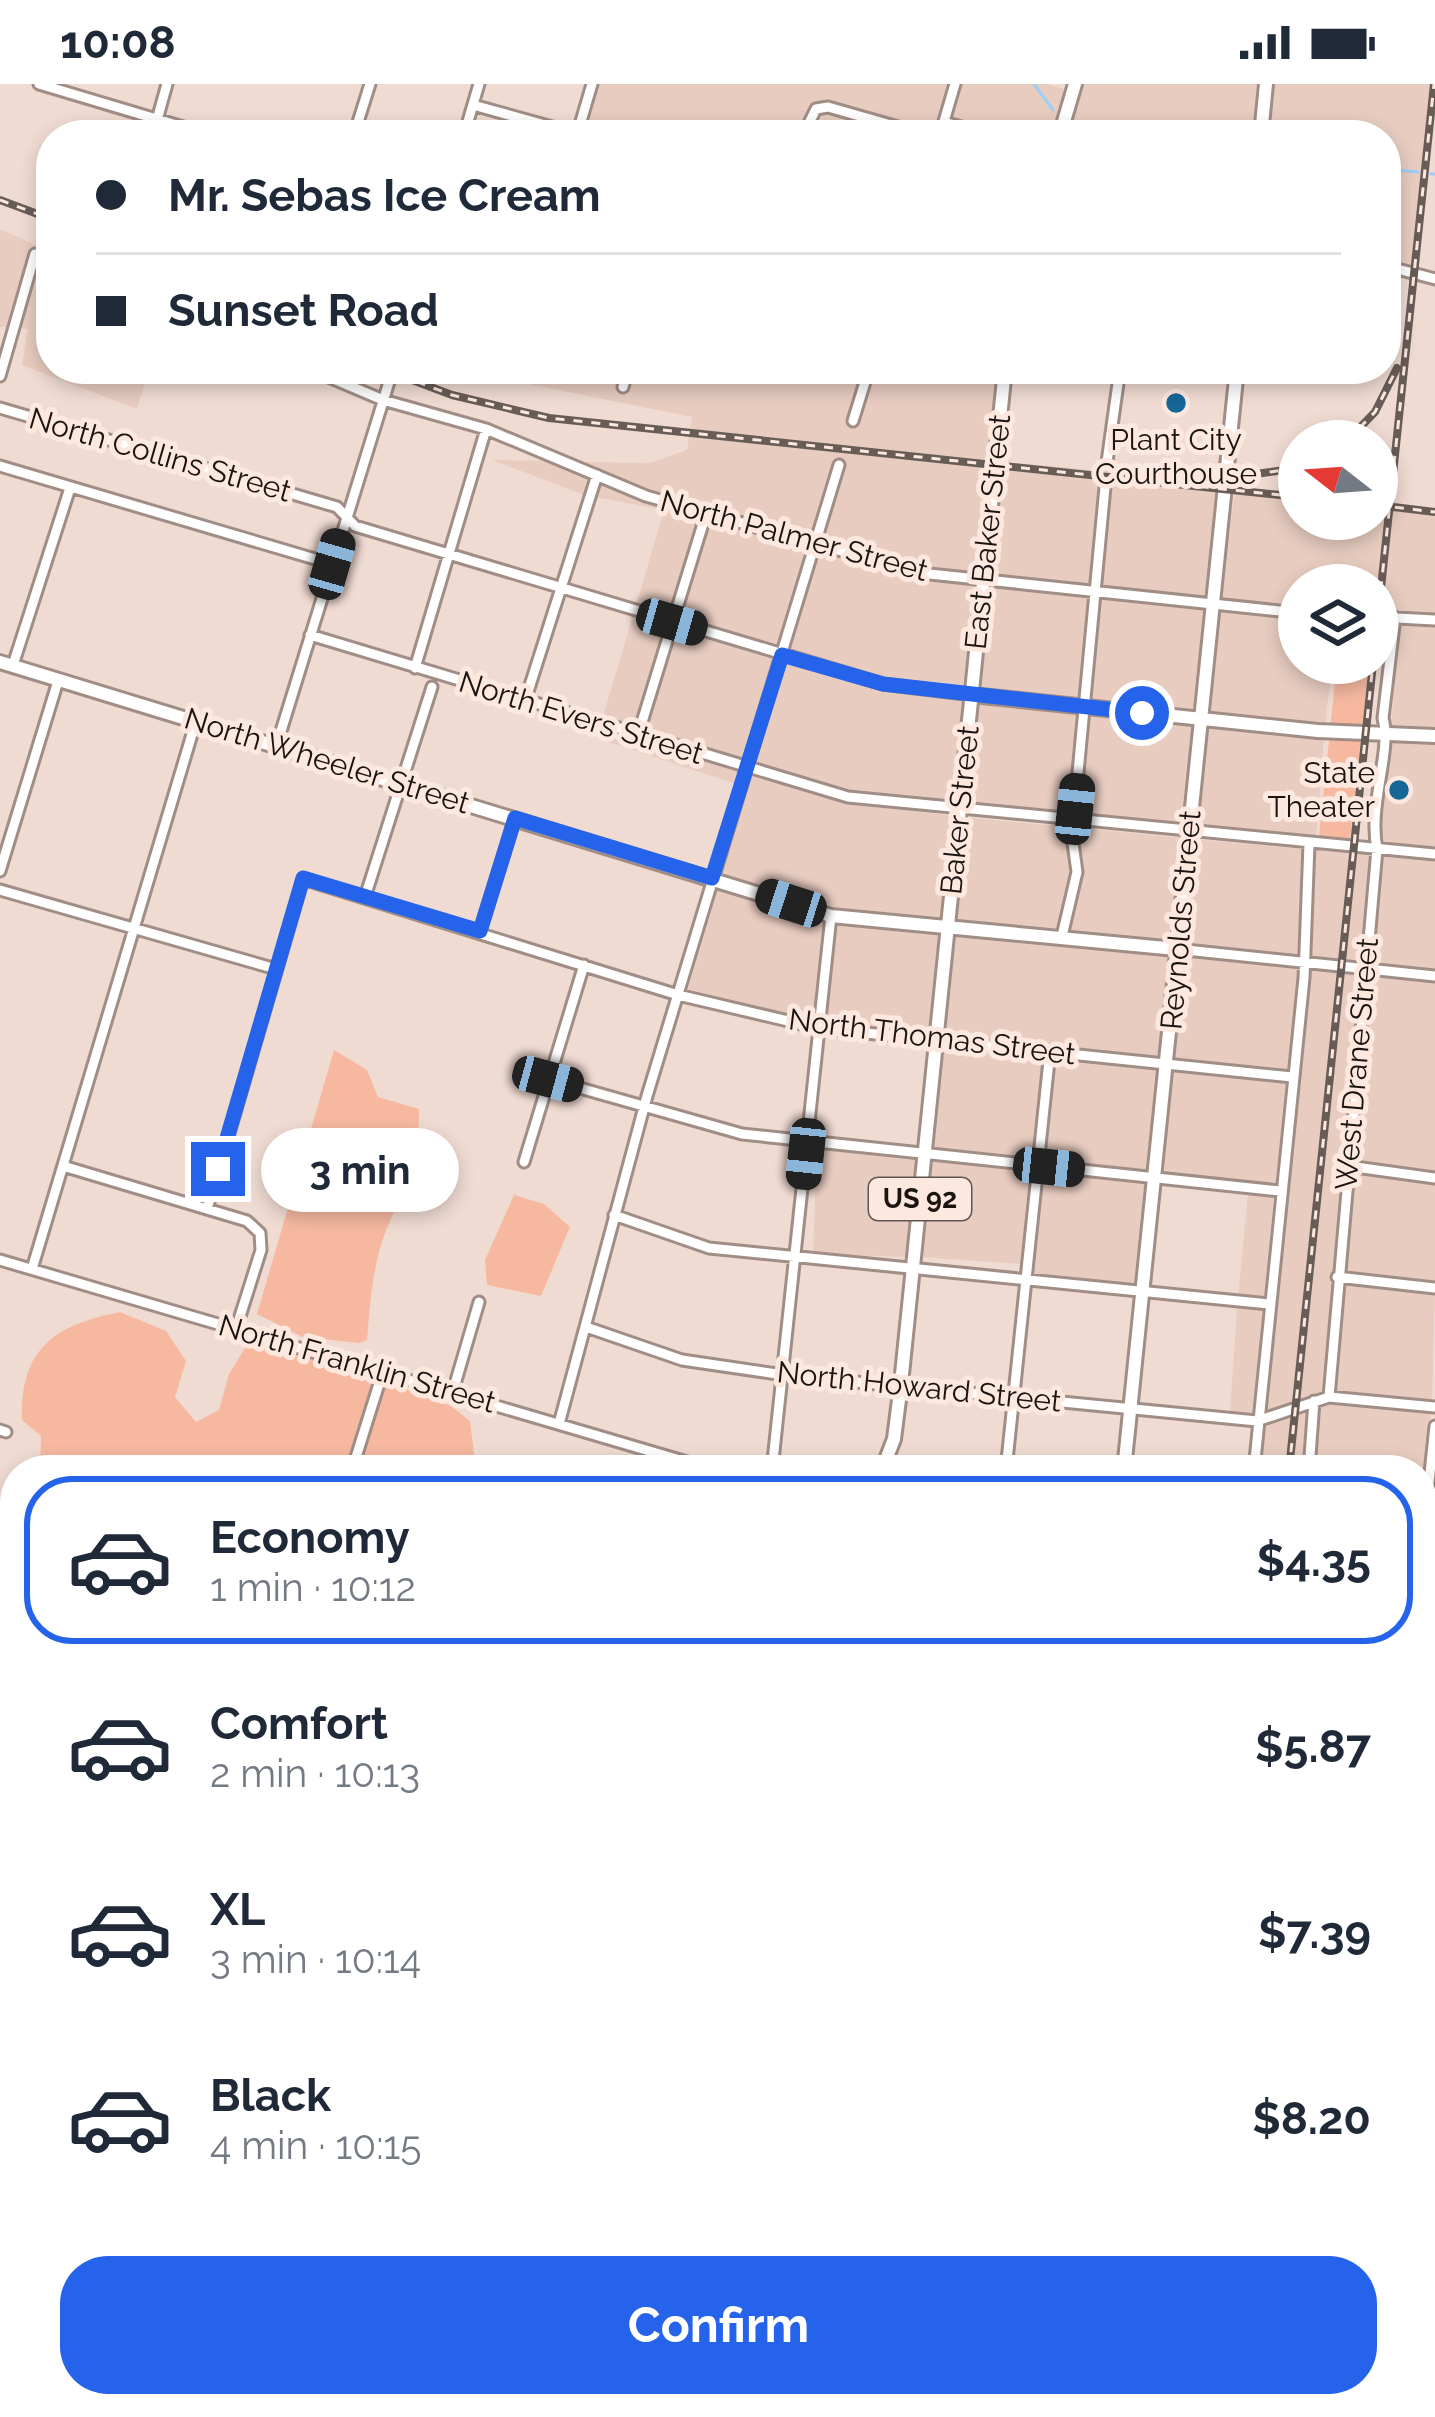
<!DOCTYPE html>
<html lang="en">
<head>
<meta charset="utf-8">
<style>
  body { margin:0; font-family:Raleway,sans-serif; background:#f2f2f3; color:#1f2937; height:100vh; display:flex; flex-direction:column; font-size:45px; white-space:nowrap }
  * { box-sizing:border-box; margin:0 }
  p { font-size:39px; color:#747a83 }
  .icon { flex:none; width:66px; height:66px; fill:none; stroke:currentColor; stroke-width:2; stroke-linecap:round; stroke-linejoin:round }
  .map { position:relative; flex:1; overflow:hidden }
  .sheet { position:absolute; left:0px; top:1371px; width:1437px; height:963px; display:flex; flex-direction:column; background:#fff; border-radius:48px 48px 0 0; box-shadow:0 6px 18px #0003 }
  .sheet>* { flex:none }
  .guide { position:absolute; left:36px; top:36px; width:1365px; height:264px; border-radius:48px; box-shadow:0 6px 18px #0003; display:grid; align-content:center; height:264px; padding:0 60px; background:#fff }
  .needle { width:78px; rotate:287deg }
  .fabs { position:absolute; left:1278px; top:336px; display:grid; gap:24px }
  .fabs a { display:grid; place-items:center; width:120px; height:120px; border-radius:50%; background:#fff; box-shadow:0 6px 18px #0003; font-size:60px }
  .end { position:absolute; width:54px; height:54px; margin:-27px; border:15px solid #2563eb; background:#fff; box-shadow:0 0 0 6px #fff }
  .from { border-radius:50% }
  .bubble { position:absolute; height:84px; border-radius:42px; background:#fff; box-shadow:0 6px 18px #0003; font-size:39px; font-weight:700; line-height:84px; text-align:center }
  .car { position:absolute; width:36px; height:72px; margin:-36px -18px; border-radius:15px; box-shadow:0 0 9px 3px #0007; background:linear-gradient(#222 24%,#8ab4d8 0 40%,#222 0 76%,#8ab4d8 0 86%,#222 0) }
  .guide b { display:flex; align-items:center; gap:42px; height:114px; font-size:45px }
  .guide b+b { border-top:3px solid #e0e1e3 }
  .guide i { width:30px; height:30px; background:#1f2937 }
  ul { padding:21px 0 0; list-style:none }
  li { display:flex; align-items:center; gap:36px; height:168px; margin:0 24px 18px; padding:0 36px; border:6px solid transparent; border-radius:48px }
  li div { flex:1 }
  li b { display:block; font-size:45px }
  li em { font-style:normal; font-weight:700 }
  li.selected { border-color:#2563eb }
  li>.icon { width:108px; height:108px; stroke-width:1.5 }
  .primary-button { display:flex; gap:24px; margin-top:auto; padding:24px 60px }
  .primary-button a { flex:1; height:138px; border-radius:48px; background:#2563eb; color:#fff; font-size:48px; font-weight:700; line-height:138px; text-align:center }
  .status { display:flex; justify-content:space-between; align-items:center; height:84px; padding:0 60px; background:#fff; direction:ltr }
  .status svg { height:33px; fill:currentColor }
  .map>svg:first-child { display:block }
  .built { fill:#e8ccc0 }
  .green { fill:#f6b9a0 }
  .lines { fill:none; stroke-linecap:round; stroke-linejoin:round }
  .stream { stroke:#9ccef6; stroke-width:3 }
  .minor-casing { stroke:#a08d85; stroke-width:15 }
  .major-casing { stroke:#a08d85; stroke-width:18 }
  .minor { stroke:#fff; stroke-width:9 }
  .major { stroke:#fff; stroke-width:12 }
  .rail-casing { stroke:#685c57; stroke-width:8 }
  .rail { stroke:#fde8df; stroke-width:3; stroke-dasharray:9; stroke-linecap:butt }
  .route { stroke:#2563eb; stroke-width:15 }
  .poi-dot { fill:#166698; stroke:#fde8df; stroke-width:4.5 }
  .labels { text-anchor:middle; stroke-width:10; stroke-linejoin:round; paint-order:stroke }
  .shield { fill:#fde8df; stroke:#5f544f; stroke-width:3 }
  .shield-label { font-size:27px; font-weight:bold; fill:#1b1411 }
  .poi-label { font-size:30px; fill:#1b1411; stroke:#fde8df }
  .street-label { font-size:30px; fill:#1b1411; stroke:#fde8df }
</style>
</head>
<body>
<div class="status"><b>10:08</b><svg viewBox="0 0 49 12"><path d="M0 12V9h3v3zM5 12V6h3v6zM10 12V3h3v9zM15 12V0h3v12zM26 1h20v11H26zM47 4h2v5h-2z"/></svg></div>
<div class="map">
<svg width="1435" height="2333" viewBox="0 0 1435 2333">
  <rect width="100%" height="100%" fill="#f0dbd2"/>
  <path class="built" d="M592,0H955L940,51H581Z
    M961,0H1047L1067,6L1055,51H1005L951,34Z
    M1080,0H1261L1255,51H1066Z
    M1272,0H1435L1418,185L1386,177V51H1267Z
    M0,145L51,168L31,164L8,243H0Z
    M39,177L51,182V285H149L137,325L22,281L28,245L19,244Z
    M455,285H622L616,306L626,309L634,285H863L846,340L856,343L875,285H1000L979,490L921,485L822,457L845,377L835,375L812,454L647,407L580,378L650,379L687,366L692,333Z
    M492,376L554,377L590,394L584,411Z
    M1001,378L1220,397L1207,516L1102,505L1110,400L1101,398L1091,504L990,492Z
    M600,398L699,433L668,532L636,522L664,426L595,413Z
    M1236,403L1299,408V435H1377V421L1435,431V531L1377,528V501H1299V524L1218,517Z
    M709,436L809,463L778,565L679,535Z
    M819,466L919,494L978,500L967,606L884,595L789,568Z
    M989,501L1091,514L1081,618L978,607Z
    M1101,515L1206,526L1196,630L1091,619Z
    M1217,527L1299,534V579H1332L1325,643L1206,631Z
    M633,532L666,541L634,645L602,635Z
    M1399,538L1435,541V647L1391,643Z
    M676,545L775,574L743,678L645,648Z
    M786,577L882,605L966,615L955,722L849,709L753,681Z
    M976,617L1080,628L1069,733L965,723Z
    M1090,629L1195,640L1184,744L1079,734Z
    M1205,641L1324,652L1316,755L1195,745Z
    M600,645L740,687L736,700L597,654Z
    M1391,653L1435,657V765L1381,760L1382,691Z
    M751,690L848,718L954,732L943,836L831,827L721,792Z
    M964,733L1068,743L1071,788L1057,847L954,837Z
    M1079,744L1183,754L1171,859L1068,848L1082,789Z
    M1193,755L1305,765L1299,873L1182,860Z
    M1316,766L1371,770L1361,880L1310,874Z
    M1382,770L1435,775V887L1372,881Z
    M719,801L825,835L814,937L688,905Z
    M836,837L942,846L932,946L824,938Z
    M953,847L1170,869L1162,975L944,951Z
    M1181,870L1300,883L1287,987L1173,977Z
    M1311,884L1360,889L1323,1309L1264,1329Z
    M1371,891L1435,897V1089L1354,1078Z
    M943,961L1044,971L1034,1077L930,1066Z
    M1055,972L1161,985L1151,1090L1045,1078Z
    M1172,986L1286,997L1275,1102L1162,1091Z
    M817,1065L918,1075L908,1173L813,1170Z
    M929,1076L1033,1087L1023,1180L919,1173Z
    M1353,1087L1435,1099V1199L1343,1189Z
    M1044,1088L1150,1099L1139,1205L1032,1194Z
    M1248,1110L1274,1112L1264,1215L1238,1213Z
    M1342,1199L1435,1209L1432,1318L1334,1309Z
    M1237,1223L1263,1225L1253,1332L1230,1330Z
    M1329,1318L1431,1327L1422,1411V1386H1315L1319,1321Z
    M1308,1324L1304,1386H1259L1263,1341Z
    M1422,1563L1435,1564V1778L1422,1773Z
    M1422,1783L1435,1788V2005L1422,2001Z
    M1422,2005L1435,2009V2257L1422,2264Z
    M15,2199V2319H59L54,2333H19L0,2322V2205L12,2207Z
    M70,2319H348L352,2320L348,2333H66Z
    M489,2319H647L643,2333H480Z
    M658,2319H809L794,2333H654Z
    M1205,2319H1374L1415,2333H1204Z"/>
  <path class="green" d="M1337,579H1369L1350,755L1319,753Z
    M334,966L367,986L378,1013L419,1025C420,1079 403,1103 384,1152C372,1186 370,1220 367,1256L359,1259L303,1253L257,1230Z
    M514,1111L544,1120L570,1143L541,1212L487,1201L485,1176Z
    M120,1228L166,1247L186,1277L175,1313L196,1338L219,1326L229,1290L247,1261L321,1274L376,1293L347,1386H40L41,1352L22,1336C20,1265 54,1241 120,1228Z
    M386,1297L451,1322L470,1337L476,1386H358Z
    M0,1693L15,1700L12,2207L0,2205Z
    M365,2319H476L468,2333H361Z"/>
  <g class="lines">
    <path class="stream" d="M1034,0L1053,26
      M1386,85L1418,88
      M1431,90H1435
      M0,2219L15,2223
      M334,2319L348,2323
      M363,2328L379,2333"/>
    <g class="minor-casing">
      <path id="minor" d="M39,0L210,51
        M473,21L581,51
        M157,36L167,0
        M944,38L988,51
        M354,51L370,0
        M464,51L479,0
        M577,51L592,0
        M803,51L816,25L828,23L926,51
        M940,51L955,0
        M1386,182L1435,195
        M310,285L383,316L486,345L646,412L920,489L1299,529
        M0,292L35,170L51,176
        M623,303L628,285
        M0,324L337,423L355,442L883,600L972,611
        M853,337L869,285
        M1107,378L1120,285
        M0,382L332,480
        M1377,533L1435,536
        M310,551L848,713L1435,770
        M13,581L70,404
        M415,584L486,345
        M525,617L597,391
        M638,651L706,430
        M277,660L393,285
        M0,787L58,597
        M0,806L276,885
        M365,813L432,603
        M480,847L515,734
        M1062,852L1077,788L1072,752L1105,403
        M1176,865L1435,892
        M548,995L742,1050L1280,1107
        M524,1078L584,881
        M63,1082L247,1137L260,1149L261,1166L236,1245
        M1348,1082L1435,1094
        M207,1125L303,795L678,911L818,944L1292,993
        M614,1131L709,1164L1269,1220
        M0,1176L714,1386
        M32,1185L196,637
        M1337,1193L1435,1204
        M586,1243L682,1276L784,1291L1257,1337L1329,1313L1435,1323
        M453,1307L479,1218
        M1329,1313L1377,765C1368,720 1392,668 1383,634L1395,533
        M559,1340L647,1012L839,381
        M0,1346L6,1348
        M352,1386L383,1287
        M772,1386L831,832
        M1006,1386L1050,967
        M1254,1386L1304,894L1309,760
        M1309,1386L1314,1317
        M1422,1465L1435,1342
        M0,1516L5,1529L0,1551
        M1422,1558L1435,1559
        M0,1655L15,1660
        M1422,1778L1435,1783
        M1333,2322L1369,2333
        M60,2333L64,2319
        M353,2333L358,2319
        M649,2333L653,2319
        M1005,2333L1010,2319
        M1096,2333L1097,2319"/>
    </g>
    <g class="major-casing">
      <path id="major" d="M1060,51L1075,0
        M1261,51L1266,0
        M0,578L831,832L1176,865
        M972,611L1318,647L1435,652
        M882,1386L894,1355L901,1300L1005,285
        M1124,1386L1237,285
        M474,2333L483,2319
        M802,2333L816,2319
        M872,2333V2319"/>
    </g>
    <use href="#minor" class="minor"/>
    <use href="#major" class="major"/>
    <g class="rail-casing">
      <path id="rail" d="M0,116L51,135
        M383,285L452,311L549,334L1299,413
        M1347,357L1375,328L1397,284
        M1234,393L1299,384
        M1377,421L1435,428
        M1377,542L1434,0
        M1289,1386L1373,579
        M1192,2333L1194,2319"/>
    </g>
    <use href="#rail" class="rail"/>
  </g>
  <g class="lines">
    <path class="route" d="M218,1085L303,794L480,847L515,734L712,794L782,571L883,600L1142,629"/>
  </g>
  <g class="poi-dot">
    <circle cx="1176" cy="319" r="12"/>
    <circle cx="1399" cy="706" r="12"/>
  </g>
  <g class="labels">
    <rect class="shield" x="869" y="1094" width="102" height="42" rx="9"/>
    <g class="shield-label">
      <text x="920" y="1124">US 92</text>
    </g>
    <g class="poi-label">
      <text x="1176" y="366">Plant City<tspan x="1176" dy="34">Courthouse</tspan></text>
      <text x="1375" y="699" text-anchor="end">State<tspan x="1375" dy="34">Theater</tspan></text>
    </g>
    <g class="street-label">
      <text transform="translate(160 371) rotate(16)" y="10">North Collins Street</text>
      <text transform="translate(988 448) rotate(-84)" y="10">East Baker Street</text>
      <text transform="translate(794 452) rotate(15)" y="10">North Palmer Street</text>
      <text transform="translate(581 634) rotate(17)" y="10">North Evers Street</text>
      <text transform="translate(327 677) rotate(17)" y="10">North Wheeler Street</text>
      <text transform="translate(960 726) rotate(-84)" y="10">Baker Street</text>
      <text transform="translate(1181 836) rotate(-85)" y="10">Reynolds Street</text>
      <text transform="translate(932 953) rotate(7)" y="10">North Thomas Street</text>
      <text transform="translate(1357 980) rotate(-85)" y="10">West Drane Street</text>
      <text transform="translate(357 1280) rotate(16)" y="10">North Franklin Street</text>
      <text transform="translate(919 1303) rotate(6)" y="10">North Howard Street</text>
    </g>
  </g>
</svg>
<div class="fabs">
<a><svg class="needle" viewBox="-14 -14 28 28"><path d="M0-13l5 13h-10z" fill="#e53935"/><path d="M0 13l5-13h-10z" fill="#747a83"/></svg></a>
<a><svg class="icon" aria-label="layers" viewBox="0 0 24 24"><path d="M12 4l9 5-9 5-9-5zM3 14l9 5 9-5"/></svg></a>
</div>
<i class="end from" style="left:1142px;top:629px"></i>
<i class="end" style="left:218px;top:1085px"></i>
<div class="bubble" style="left:261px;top:1044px;width:198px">3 min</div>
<i class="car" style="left:332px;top:480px;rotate:16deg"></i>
<i class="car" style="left:672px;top:538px;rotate:106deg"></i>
<i class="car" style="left:1075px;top:725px;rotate:6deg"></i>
<i class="car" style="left:791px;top:819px;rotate:288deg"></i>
<i class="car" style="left:548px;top:995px;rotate:105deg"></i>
<i class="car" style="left:806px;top:1070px;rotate:186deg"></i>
<i class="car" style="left:1049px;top:1083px;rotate:96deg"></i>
<div class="guide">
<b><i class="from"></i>Mr. Sebas Ice Cream</b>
<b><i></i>Sunset Road</b>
</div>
<section class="sheet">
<ul>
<li class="selected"><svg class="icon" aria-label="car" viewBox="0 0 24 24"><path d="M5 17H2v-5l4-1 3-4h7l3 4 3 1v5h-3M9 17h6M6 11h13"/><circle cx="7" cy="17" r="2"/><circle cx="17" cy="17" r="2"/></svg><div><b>Economy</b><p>1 min · 10:12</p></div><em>$4.35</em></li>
<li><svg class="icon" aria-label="car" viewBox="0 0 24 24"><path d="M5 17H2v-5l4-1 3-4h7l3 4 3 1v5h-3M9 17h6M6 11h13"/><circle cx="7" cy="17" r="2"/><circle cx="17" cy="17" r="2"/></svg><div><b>Comfort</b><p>2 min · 10:13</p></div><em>$5.87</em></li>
<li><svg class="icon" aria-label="car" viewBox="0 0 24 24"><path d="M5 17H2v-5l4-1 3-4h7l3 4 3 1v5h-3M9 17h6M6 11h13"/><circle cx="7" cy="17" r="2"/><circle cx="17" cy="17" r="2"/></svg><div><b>XL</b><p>3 min · 10:14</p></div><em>$7.39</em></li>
<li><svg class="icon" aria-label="car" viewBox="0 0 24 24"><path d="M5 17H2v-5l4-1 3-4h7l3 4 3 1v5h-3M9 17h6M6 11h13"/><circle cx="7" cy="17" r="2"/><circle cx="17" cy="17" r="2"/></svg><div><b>Black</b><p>4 min · 10:15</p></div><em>$8.20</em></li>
</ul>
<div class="primary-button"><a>Confirm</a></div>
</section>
</div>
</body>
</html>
